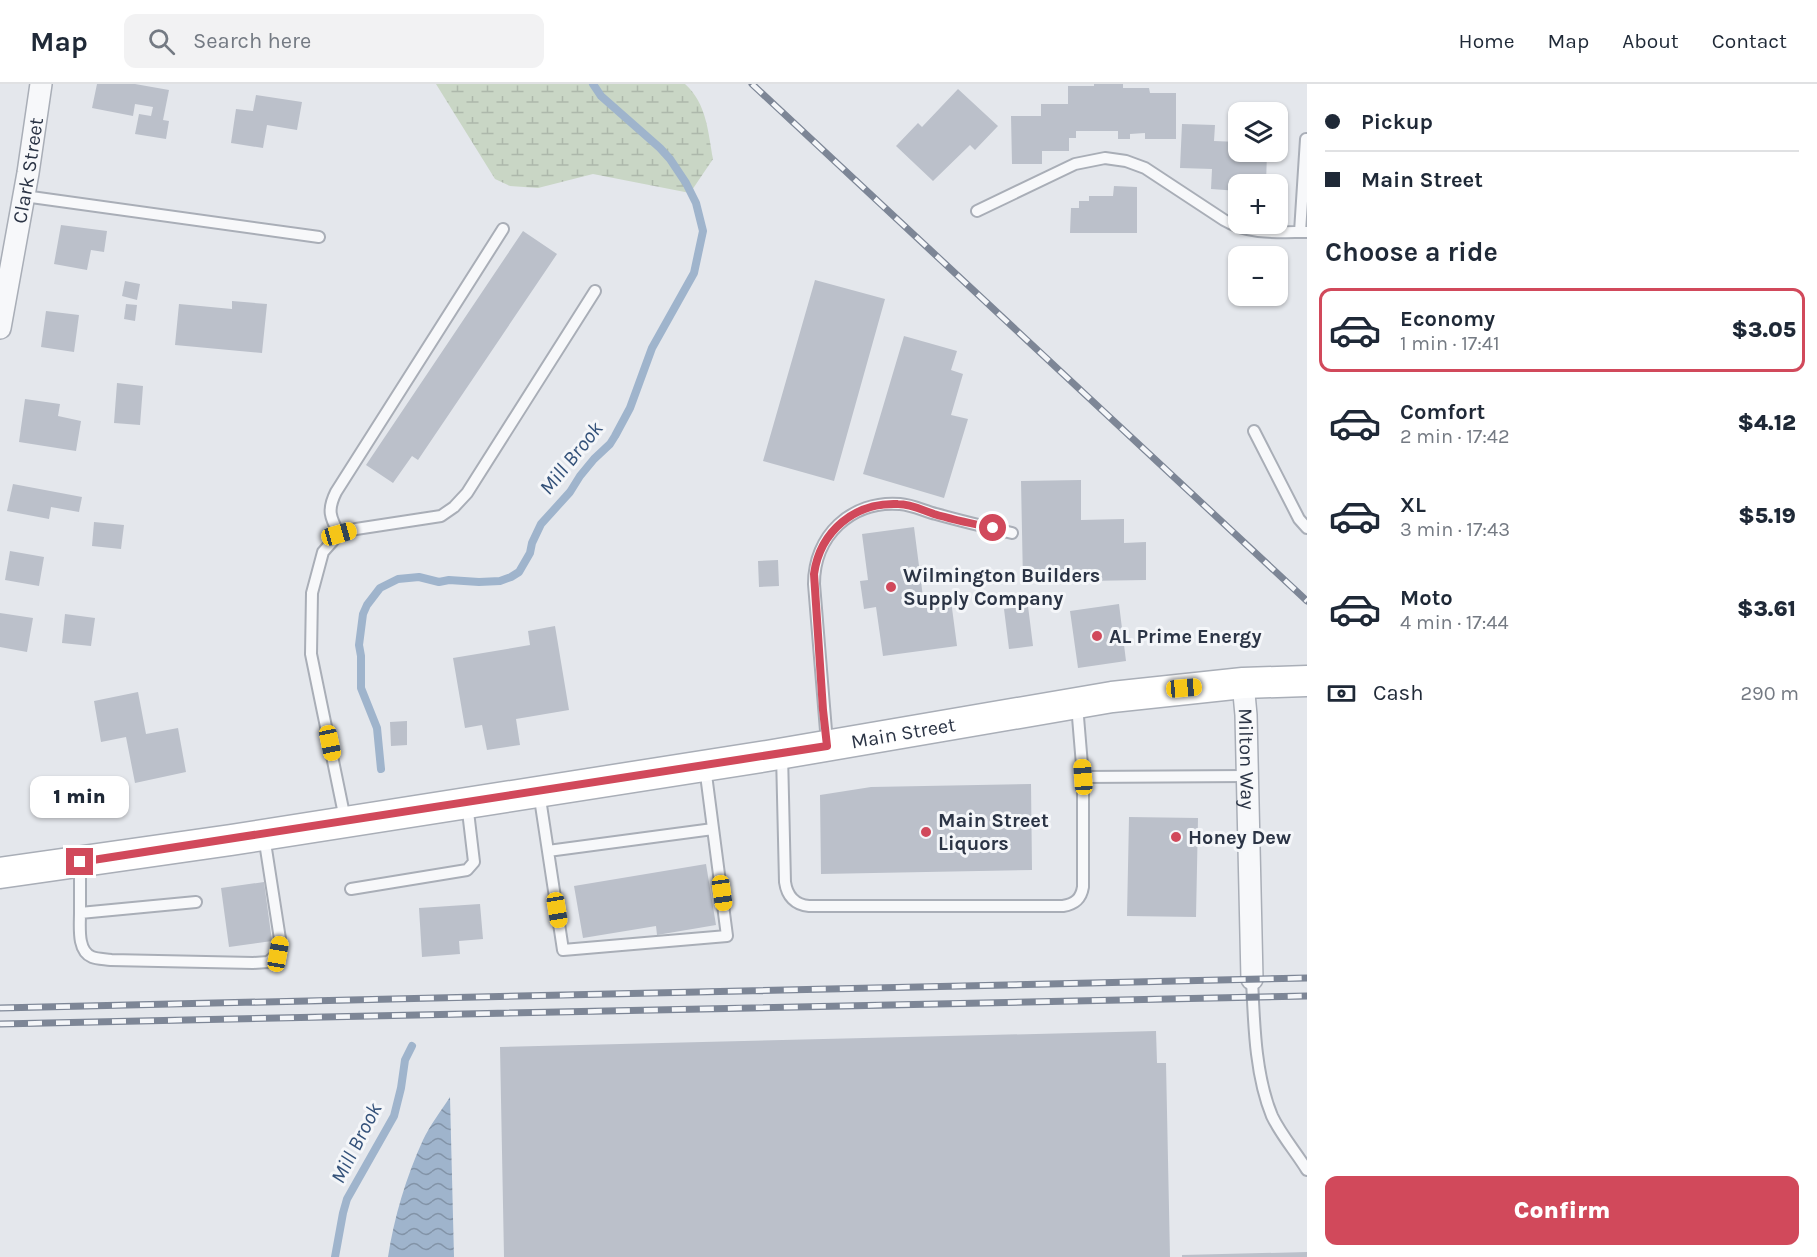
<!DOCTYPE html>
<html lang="en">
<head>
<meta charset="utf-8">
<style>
  body { margin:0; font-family:Karla,sans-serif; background:#f2f2f3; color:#1f2937; height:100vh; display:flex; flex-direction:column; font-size:22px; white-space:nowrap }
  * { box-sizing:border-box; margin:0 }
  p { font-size:20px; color:#747a83 }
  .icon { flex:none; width:33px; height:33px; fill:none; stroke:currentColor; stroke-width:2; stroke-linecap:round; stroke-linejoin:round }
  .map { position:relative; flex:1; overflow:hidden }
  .sheet { display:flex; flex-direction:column; background:#fff; width:510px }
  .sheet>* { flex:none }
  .top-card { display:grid; align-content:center; height:132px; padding:0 18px; background:#fff }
  .buttons { position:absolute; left:1228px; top:18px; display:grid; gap:12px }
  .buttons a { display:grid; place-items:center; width:60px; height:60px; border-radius:12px; background:#fff; box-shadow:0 2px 4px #0004; font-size:30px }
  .end { position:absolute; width:27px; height:27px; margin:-14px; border:8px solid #d1495b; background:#fff; box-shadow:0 0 0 3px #fff }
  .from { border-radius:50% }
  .bubble { position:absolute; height:42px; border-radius:12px; background:#fff; box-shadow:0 2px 4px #0004; font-size:20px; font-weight:800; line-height:42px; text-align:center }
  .car { position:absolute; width:18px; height:36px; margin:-18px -9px; border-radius:8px; box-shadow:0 0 4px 2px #0007; background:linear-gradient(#f5c518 24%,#345 0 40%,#f5c518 0 76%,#345 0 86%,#f5c518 0) }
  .top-card b { display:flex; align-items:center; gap:21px; height:57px; font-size:22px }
  .top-card b+b { border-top:2px solid #e0e1e3 }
  .top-card i { width:15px; height:15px; background:#1f2937 }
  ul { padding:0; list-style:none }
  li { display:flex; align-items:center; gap:18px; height:84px; margin:0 12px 9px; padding:0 6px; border:3px solid transparent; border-radius:12px }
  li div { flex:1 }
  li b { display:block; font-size:22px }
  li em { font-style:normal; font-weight:800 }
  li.active { border-color:#d1495b }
  li>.icon { width:54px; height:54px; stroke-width:1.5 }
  h2 { padding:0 18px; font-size:27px; line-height:72px }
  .pay { display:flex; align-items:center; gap:15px; height:66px; padding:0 18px; font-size:22px }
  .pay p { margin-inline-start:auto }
  .cta { display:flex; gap:12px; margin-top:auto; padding:12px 18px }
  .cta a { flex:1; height:69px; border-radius:12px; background:#d1495b; color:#fff; font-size:24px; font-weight:800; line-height:69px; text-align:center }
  header { display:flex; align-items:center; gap:36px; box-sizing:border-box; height:84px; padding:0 30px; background:#fff; border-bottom:2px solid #e0e1e3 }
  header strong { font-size:28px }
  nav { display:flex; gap:33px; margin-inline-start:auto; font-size:21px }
  .search { width:420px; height:54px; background:#f2f2f3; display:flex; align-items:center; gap:15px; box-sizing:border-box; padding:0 21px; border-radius:12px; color:#747a83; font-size:22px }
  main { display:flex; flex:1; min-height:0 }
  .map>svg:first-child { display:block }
  .wetland { fill:url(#wetland-marsh) }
  .water { fill:url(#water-waves) }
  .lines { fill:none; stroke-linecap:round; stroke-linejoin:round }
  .stream { stroke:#9fb4cc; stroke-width:8 }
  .building { fill:#bbc0ca }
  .service-casing { stroke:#a9aeb7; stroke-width:14 }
  .minor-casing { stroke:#a9aeb7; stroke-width:24 }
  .secondary-casing { stroke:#a9aeb7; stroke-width:33 }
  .service { stroke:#f7f8fa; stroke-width:10 }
  .minor { stroke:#f7f8fa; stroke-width:21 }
  .secondary { stroke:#fff; stroke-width:30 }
  .rail-casing { stroke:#7d8696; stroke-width:7 }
  .rail { stroke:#f4f6f9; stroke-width:4.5; stroke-dasharray:14; stroke-linecap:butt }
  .route { stroke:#d1495b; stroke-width:8 }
  .poi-dot { fill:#d1495b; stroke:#f4f6f9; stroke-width:2 }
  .labels { text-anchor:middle; stroke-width:6; stroke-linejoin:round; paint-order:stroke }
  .street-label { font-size:20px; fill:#2b3445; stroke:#f4f6f9 }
  .poi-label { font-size:20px; font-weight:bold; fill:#2b3445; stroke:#f4f6f9; text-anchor:start }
  .water-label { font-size:21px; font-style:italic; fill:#34527a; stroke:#f4f6f9 }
</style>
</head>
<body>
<header>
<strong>Map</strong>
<div class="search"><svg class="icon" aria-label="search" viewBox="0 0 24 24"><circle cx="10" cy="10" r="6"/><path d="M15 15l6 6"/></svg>Search here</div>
<nav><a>Home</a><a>Map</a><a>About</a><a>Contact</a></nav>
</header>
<main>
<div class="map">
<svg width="1307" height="1173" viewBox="0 0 1307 1173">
  <defs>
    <pattern id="wetland-marsh" width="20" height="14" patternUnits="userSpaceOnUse" patternTransform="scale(1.5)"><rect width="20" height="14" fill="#c9d6c5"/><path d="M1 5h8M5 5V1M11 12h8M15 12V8" fill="none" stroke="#adb8ab"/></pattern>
    <pattern id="water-waves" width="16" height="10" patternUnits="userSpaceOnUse" patternTransform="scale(1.5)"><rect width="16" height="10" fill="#9fb4cc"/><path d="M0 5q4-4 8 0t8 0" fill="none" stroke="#8293a7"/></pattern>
  </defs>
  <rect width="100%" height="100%" fill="#e4e7ec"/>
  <path class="wetland" d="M436,0H685C707,20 708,48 713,75L690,109L593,90L538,104L510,102L495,95Z"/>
  <path class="water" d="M450,1013L454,1173H388C394,1134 406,1093 423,1056C430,1041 441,1027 450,1013Z"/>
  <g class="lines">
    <path class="stream" d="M381,685L377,644L361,604V572L359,561L363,530L367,521L380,504L398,495L419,493L439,498L449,496L479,498L500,497L511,493L519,488L530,469L532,459L541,440L570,408L580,392L594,375L610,360L615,352L630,324L652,264L694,189L703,147L696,119L686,99L670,75L660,64L601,12L593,0
      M335,1173L343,1129L347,1115L394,1032L401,1004L405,976L412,962"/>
  </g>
  <path class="building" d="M97,0H135L169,6L163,36L169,37L166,55L135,50L139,30L151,32L153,23L135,20L133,32L92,24Z
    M1094,0H1123V4H1149L1150,9H1176V55H1145V49L1130,50V55H1118V47H1076V54H1069V67H1042V80H1012L1011,32H1041V20H1068V2H1094Z
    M958,5L998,42L975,66L970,61L933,97L896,62L918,39L922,43Z
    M256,11L302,18L297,46L267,41L263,64L231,59L236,25L253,27Z
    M1182,40L1215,41L1214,57L1239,58V68H1267L1266,100H1239V107L1211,105L1212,85L1180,84Z
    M1114,102L1137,103V149H1070L1071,124H1079V117H1089V112H1113Z
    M61,141L107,147L104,168L91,166L87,186L54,180Z
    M523,147L557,170L418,376L412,372L393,399L366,381Z
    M815,196L885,215L834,397L763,377Z
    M125,197L140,200L137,216L122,212Z
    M232,217L267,220L262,269L175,261L179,220L232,225Z
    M126,220L137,221L135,237L124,235Z
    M46,227L79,231L74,268L41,263Z
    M904,252L957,267L951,286L963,290L951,331L968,335L944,414L863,390Z
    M117,299L143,302L140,341L114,339Z
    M25,315L60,320L58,332L81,337L76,367L19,358Z
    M1081,396V436L1124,435V459L1146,458V496L1023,498L1021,397Z
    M13,400L82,413L79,428L51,423L49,435L7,427Z
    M94,438L124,441L121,465L92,462Z
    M914,443L923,513L950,509L957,562L883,572L876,523L864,525L860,497L868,496L862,450Z
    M10,467L44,473L39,502L5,496Z
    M778,476L779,502L759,503L758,477Z
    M1119,520L1126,577L1078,584L1070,527Z
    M1028,522L1033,562L1009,565L1004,525Z
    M0,529L33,534L27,568L0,563Z
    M65,530L95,534L91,562L62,559Z
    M555,542L569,626L516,635L520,661L487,666L482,641L465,644L453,574L530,561L528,547Z
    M138,608L146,650L178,644L186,688L135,699L126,653L101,658L94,617Z
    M407,637V661L391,662L390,638Z
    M1031,700L1032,786L821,790L820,711L871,703Z
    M1129,733L1198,734L1196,833L1127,832Z
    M706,780L716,841L657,851L656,842L583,854L574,802Z
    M264,798L272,857L229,863L221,804Z
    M480,820L483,855L459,857L460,870L422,873L419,824Z
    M1156,947L1157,979H1166L1170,1173H504L500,963Z
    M1307,1168V1173H1182V1171Z"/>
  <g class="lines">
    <g class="service-casing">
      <path id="service" d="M24,112L319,153
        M977,127L1075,80L1105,74L1126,77L1145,84L1224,136C1249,151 1279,148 1307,148
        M1300,148L1306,55
        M1254,347L1299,435L1307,444
        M339,450C330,433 327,426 336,408L503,145
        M827,659L814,500C814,452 851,416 900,420C913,421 924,427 936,430C961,437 986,443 1012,449
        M782,670L785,798C787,812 795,821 809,822H1063C1075,820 1081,815 1083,803V693L1077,621
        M1083,693L1247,692
        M539,708L563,866L727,852L705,683
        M345,735L311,570L312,509L323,468L339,450L356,445L441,432L454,423L467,409L595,207
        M548,767L713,745
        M80,779V829L196,818
        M351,805L467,786L474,778L467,719
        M80,829C80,843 77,867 92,873C97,875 105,875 111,876L253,879L268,878L278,870L280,855L264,752
        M1252,895C1254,939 1255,991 1272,1032C1281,1051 1296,1068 1307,1086"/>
    </g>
    <g class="minor-casing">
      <g id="minor">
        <path id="s1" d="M0,244L28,89L41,0"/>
        <path id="s2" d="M1243,599L1246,631L1252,895"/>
      </g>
    </g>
    <g class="secondary-casing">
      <g id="secondary">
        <path id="s3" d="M0,789L231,756L767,672L1112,613L1243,599L1307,597"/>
      </g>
    </g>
    <use href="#service" class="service"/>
    <use href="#minor" class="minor"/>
    <use href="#secondary" class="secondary"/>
    <g class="rail-casing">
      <path id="rail" d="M752,0L1307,517
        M0,924L1307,894
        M0,940L1307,912"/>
    </g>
    <use href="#rail" class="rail"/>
  </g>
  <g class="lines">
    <path class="route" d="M80,778L827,662L823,626L814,490C820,447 855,418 898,420C911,420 922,426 934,430C954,436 974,440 993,444"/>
  </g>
  <g class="poi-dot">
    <circle cx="891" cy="503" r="6"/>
    <circle cx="1097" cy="552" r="6"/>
    <circle cx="926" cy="748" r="6"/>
    <circle cx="1176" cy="753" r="6"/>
  </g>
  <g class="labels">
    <g class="street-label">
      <text dy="7" stroke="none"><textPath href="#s1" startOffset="160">Clark Street</textPath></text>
      <text dy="7" stroke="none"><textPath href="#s3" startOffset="914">Main Street</textPath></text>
      <text dy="7" stroke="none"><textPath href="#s2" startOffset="76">Milton Way</textPath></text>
    </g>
    <g class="poi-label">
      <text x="903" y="498">Wilmington Builders<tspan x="903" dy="23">Supply Company</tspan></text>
      <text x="1109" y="559">AL Prime Energy</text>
      <text x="938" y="743">Main Street<tspan x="938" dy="23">Liquors</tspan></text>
      <text x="1188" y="760">Honey Dew</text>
    </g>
    <g class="water-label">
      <text transform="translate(571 374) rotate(-51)" y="7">Mill Brook</text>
      <text transform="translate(356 1059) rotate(-63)" y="7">Mill Brook</text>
    </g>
  </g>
</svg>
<div class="buttons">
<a><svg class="icon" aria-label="layers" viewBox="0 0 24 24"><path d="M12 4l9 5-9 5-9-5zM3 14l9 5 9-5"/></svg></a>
<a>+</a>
<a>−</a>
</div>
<i class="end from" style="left:993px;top:444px"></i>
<i class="end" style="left:80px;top:778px"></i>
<div class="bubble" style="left:30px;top:692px;width:99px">1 min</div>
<i class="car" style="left:339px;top:450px;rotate:74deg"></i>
<i class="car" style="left:1184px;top:604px;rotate:85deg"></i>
<i class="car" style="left:330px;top:659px;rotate:168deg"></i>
<i class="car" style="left:1083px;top:693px;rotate:356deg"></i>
<i class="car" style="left:722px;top:809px;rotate:172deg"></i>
<i class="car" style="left:557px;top:826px;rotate:171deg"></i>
<i class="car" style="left:278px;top:870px;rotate:10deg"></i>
</div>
<section class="sheet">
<div class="top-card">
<b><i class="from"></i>Pickup</b>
<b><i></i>Main Street</b>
</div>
<h2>Choose a ride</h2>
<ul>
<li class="active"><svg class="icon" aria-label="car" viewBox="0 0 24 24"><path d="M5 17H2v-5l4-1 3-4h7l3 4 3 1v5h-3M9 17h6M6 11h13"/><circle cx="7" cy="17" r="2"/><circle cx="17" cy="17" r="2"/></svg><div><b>Economy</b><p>1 min · 17:41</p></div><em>$3.05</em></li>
<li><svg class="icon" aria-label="car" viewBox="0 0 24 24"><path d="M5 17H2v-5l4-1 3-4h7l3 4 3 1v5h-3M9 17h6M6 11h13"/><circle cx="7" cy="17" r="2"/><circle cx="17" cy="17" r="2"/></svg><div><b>Comfort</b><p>2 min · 17:42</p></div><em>$4.12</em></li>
<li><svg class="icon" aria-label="car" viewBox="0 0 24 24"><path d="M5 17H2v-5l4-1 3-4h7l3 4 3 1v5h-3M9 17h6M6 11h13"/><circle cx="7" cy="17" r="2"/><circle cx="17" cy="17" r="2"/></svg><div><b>XL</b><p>3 min · 17:43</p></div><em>$5.19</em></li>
<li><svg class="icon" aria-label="car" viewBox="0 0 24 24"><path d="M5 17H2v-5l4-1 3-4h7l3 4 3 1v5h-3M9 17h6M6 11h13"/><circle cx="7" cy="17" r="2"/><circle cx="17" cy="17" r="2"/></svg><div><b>Moto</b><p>4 min · 17:44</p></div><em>$3.61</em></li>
</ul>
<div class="pay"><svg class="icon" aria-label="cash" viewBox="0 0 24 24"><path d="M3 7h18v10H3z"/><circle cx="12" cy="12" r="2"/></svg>Cash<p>290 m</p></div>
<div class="cta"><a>Confirm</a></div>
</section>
</main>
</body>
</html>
